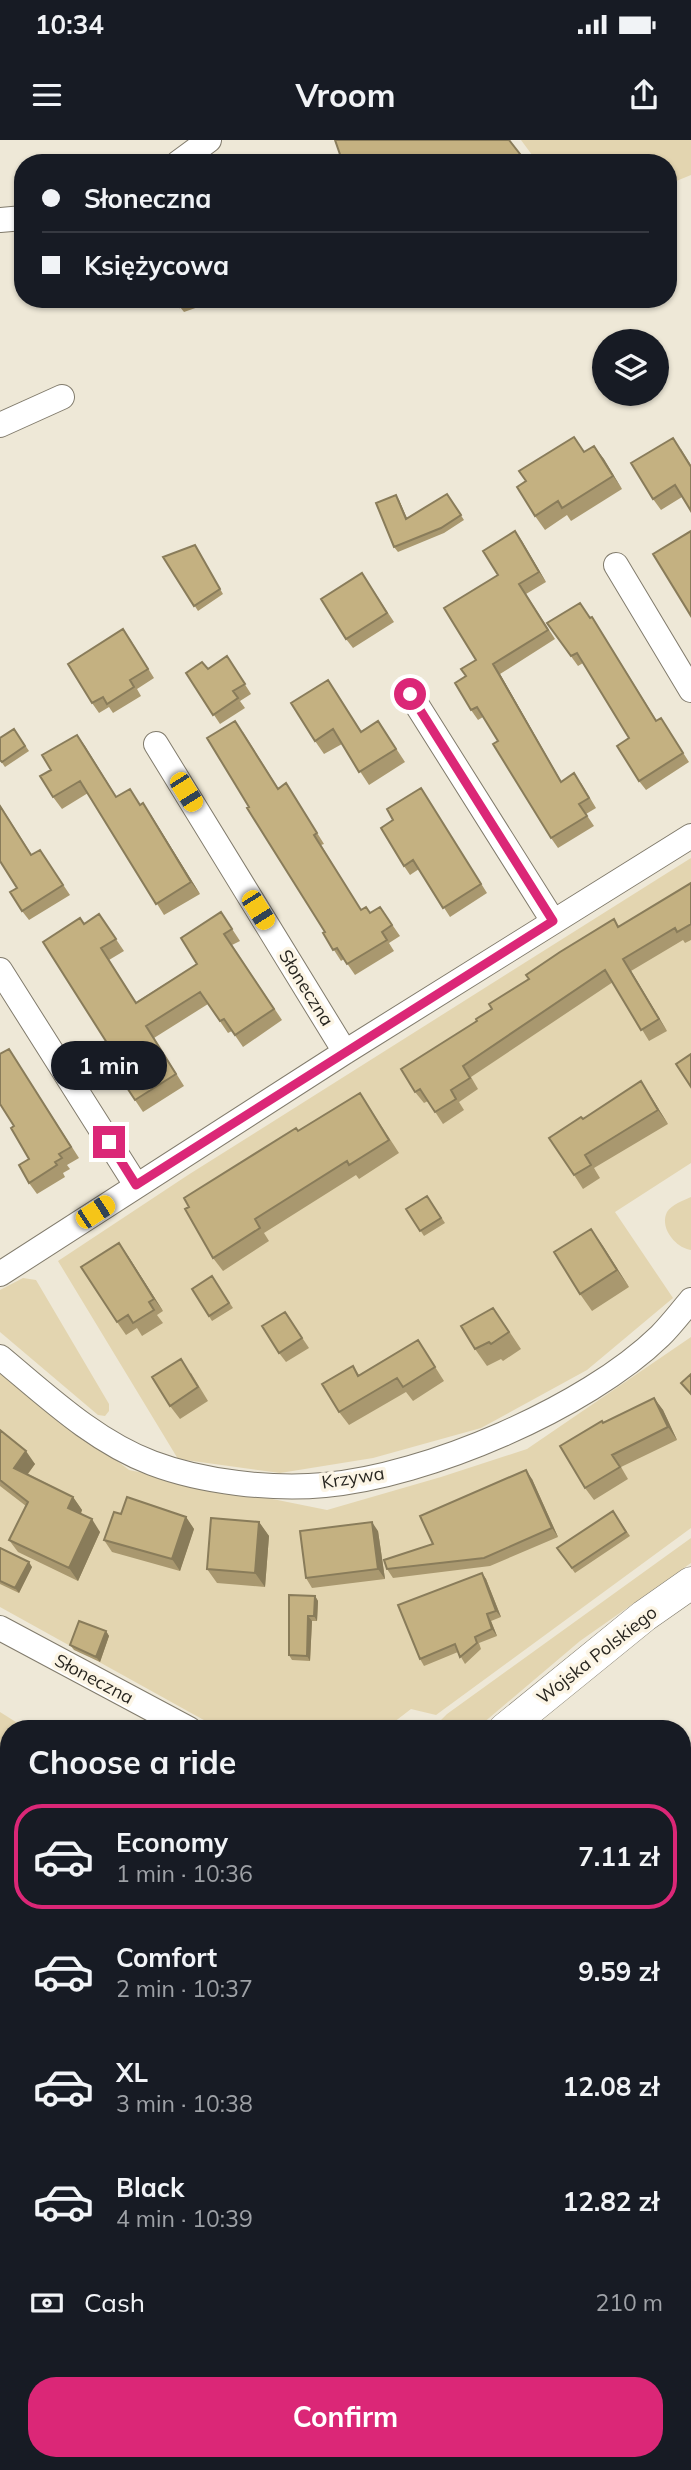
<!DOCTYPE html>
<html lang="en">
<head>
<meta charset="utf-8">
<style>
  body { margin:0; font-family:Mulish,sans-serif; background:#242831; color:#f1f3f6; height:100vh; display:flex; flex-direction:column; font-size:26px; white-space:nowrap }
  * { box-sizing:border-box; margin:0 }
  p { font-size:23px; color:#9ea1a6 }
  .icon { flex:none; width:38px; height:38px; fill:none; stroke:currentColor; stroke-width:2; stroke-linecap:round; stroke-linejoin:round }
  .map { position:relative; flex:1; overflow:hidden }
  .panel { position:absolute; left:0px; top:1580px; width:691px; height:751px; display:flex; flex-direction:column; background:#171b24; border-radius:28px 28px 0 0; box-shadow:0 2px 5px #0004 }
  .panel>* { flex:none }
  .banner { position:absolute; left:14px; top:14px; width:663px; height:154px; border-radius:28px; box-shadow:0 2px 5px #0004; display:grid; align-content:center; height:154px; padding:0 28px; background:#171b24 }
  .buttons { position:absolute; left:592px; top:189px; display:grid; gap:14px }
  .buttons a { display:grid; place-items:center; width:77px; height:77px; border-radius:50%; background:#171b24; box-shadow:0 2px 5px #0004; font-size:35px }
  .end { position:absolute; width:32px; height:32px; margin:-16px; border:9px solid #db2777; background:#fff; box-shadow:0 0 0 4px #fff }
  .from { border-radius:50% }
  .bubble { position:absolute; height:49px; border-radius:24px; background:#171b24; box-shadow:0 2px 5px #0004; font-size:23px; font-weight:700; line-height:49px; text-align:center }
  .car { position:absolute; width:21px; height:42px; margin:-21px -10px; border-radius:9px; box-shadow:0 0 5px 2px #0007; background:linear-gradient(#f5c518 24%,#345 0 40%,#f5c518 0 76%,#345 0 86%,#f5c518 0) }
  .banner b { display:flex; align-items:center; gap:24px; height:66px; font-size:26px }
  .banner b+b { border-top:2px solid #363941 }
  .banner i { width:18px; height:18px; background:#f1f3f6 }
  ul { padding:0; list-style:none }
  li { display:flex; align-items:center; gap:21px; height:105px; margin:0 14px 10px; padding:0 14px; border:4px solid transparent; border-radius:28px }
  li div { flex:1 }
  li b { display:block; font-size:26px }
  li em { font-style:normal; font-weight:700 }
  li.active { border-color:#db2777 }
  li>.icon { width:63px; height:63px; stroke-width:1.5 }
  h2 { padding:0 28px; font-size:32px; line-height:84px }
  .pay { display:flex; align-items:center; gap:18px; height:77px; padding:0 28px; font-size:26px }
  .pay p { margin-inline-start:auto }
  .button { display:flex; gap:14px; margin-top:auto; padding:14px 28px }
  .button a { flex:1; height:80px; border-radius:28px; background:#db2777; color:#fff; font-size:28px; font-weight:700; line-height:80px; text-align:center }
  .status { display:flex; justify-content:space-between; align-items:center; height:49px; padding:0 35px; background:#171b24; direction:ltr }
  .status svg { height:19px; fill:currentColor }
  header { display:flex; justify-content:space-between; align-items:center; height:91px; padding:0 28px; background:#171b24; font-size:32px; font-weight:700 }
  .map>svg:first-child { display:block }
  .green { fill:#e3d5b0 }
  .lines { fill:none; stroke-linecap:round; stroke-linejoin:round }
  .minor-casing { stroke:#817b6c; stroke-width:26 }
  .tertiary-casing { stroke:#817b6c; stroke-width:33 }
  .minor { stroke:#fff; stroke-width:24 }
  .tertiary { stroke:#fff; stroke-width:32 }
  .wall { fill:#a9986f }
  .shaded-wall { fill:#897c5a }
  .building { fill:#c4b181; stroke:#897c5a; stroke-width:2 }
  .route { stroke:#db2777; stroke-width:9 }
  .labels { text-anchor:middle; stroke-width:7; stroke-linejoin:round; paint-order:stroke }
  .street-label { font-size:18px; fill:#282620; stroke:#fcf5e5 }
</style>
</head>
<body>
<div class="status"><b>10:34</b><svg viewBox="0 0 49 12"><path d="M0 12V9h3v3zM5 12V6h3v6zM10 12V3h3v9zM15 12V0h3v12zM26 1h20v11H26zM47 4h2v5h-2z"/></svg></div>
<header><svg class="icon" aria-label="menu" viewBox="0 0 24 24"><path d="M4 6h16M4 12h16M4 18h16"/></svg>Vroom<svg class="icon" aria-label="share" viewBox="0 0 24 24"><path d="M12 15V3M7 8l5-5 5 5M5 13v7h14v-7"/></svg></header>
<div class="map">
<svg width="691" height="2330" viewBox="0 0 691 2330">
  <rect width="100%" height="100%" fill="#eee8d7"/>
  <path class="green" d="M521,0H691V35L669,44L668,23H538Z
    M691,718V1023L615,1072L673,1158L587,1230L481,1288L373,1318L280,1333L178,1319L58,1121L188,1035Z
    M691,1057V1110C676,1108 659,1088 667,1072C671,1065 684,1060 691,1057Z
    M23,1138L36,1140L109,1264V1271L105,1276L98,1275L0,1192V1150Z
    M691,1197V1388L436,1575L411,1569L385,1589H220L0,1467V1230L129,1330L327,1370L441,1337L527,1309Z
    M691,1398V1423L580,1501L476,1589H432L447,1574Z
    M0,1572L27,1589H9V2084L0,2101Z
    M9,2285V2322H88L81,2330H0V2303Z"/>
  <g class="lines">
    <g class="minor-casing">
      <path id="minor" d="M178,23L209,0
        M0,80L23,78
        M0,285L62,257
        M616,425L691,550
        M410,554L553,781
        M156,604L345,912
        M0,830L136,1045
        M0,1134L345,912L691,696
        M0,1217C47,1256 94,1301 152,1323C202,1342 272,1350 325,1345C427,1336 586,1268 660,1196C671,1185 681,1172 691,1160
        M0,1488L189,1589
        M682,1919L691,1927
        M682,1972L691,1964
        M682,2262L691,2254
        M304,2322L308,2330
        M645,2322L654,2330
        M248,2330L271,2322
        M588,2330L600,2322"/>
    </g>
    <g class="tertiary-casing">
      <path id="tertiary" d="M505,1589L644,1476L691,1443
        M0,2219L9,2203"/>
    </g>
    <use href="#minor" class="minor"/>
    <use href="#tertiary" class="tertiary"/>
  </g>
  <path class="wall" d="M177,159H221L184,172L180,167Z
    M594,306L622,349L571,381L567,375L545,390L535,376L584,312Z
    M681,309L691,325V371L682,357L661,370L653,359Z
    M447,354L464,380L444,393L398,412L394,407L396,355L399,360L407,378Z
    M515,391L546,442L526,454L555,499L500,534L561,641L581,643L596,668L586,674L594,686L558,708L551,698L498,601L483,577L478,580L471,570L466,536L476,520L498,435Z
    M195,405L223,454L198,471L163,417Z
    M362,433L394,482L353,508L346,499Z
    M592,477L657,581L661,578L689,622L646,650L639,641L629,598L583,523L578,526L547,483Z
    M130,499L154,538L137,549L141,556L113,573L109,567L99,573L92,563Z
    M227,516L251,554L240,561L245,568L220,584L186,533L208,529Z
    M328,540L361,591L378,581L405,622L369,645L342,604L324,614L315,601Z
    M14,589L29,611L5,627L0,620Z
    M243,592L278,648L286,643L293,654L324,704L321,705L361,770L370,773L380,767L400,796L389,803L394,811L355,835L344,819L341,821L323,793L325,792L249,667Z
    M77,595L116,657L141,665L151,675L200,754L164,775L88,653L62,669L53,657L51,630Z
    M421,648L487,753L450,777L419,729L410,735L404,726L393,680Z
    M0,665L32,715L40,710L70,755L29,780L22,771Z
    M691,743V800L685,803L683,800L631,831L667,891L649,901L613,842L471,937L478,949L459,962L464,970L443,984L428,961L424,963L415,952L477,881L619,787Z
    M221,772L240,801L232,805L282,880L243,907L232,891L228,893L208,864L154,898L184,946L143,972L135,960L84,784L99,774L124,811L109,820L136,862L197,824Z
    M9,909L79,1018L67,1025L70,1029L63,1033L65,1037L37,1054L29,1043V1019L14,986Z
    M641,941L668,984L594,1028L600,1038L583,1049L574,1035L583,979Z
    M360,953L399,1013L359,1039L356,1035L264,1093L269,1101L223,1131L213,1118L298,991Z
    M427,1056L445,1083L424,1096L406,1069Z
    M591,1089L629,1147L592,1171L580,1154Z
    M128,1116L163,1171L157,1175L163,1183L142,1196L137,1188L126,1195L117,1182Z
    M212,1136L233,1168L212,1181L192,1149Z
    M285,1172L309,1208L286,1222L279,1213Z
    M505,1185L521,1209L503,1221L501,1219L487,1226L475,1209Z
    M418,1200L444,1241L413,1261L406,1252L349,1285L339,1272L353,1226L359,1235Z
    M191,1233L208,1261L180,1279L170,1266Z
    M654,1258L663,1270L677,1300L621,1327L628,1339L594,1360L585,1348L603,1283Z
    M0,1290L35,1324L28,1334L73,1357L82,1370L81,1374L100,1392L78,1441L18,1412L9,1400L26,1366L0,1346Z
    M532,1339L558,1397L490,1426L393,1438L387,1429L433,1404Z
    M613,1371L630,1396L575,1433L557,1408Z
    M121,1374L186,1377L194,1389L180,1431L112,1412L104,1400Z
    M259,1382L269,1396L265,1447L217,1443L207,1429Z
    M378,1391L385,1439L312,1448L306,1438Z
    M0,1408L32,1427L19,1453L0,1444Z
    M482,1433L486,1439L501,1477L491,1481L497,1496L479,1503L481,1509L465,1524L458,1512L424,1526L420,1519Z
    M315,1456L318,1461L317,1481H312L310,1521L292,1520L289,1515Z
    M106,1491L109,1496L100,1522L74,1510L70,1505Z
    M162,2322H184L177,2330H170Z
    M356,2322H404L397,2330H365Z"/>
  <path class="shaded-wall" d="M594,306L604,319L622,349L613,336Z
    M396,355L399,360L409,384L406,379Z
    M515,391L522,401L546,442L539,432Z
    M493,524L500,534L567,652L561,642Z
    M77,595L85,606L124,669L116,657Z
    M143,663L151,675L200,754L191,742Z
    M623,819L631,831L667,891L659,879Z
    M641,941L650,955L668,984L658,970Z
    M591,1089L603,1106L629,1147L617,1130Z
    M119,1103L128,1116L163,1171L154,1159Z
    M654,1258L663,1270L677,1300L668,1287Z
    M26,1311L35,1324L23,1340L14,1328Z
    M526,1330L532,1339L558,1397L552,1388Z
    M73,1357L82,1370L77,1381L68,1368Z
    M186,1377L194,1389L180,1431L172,1419Z
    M92,1379L100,1392L78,1441L69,1428Z
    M259,1382L269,1396L265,1447L255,1433Z
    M372,1382L378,1391L385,1439L378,1429Z
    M29,1422L32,1427L19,1453L15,1448Z
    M482,1433L486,1439L501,1477L496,1471Z
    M315,1456L318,1461L317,1481L314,1476Z
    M487,1474L491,1481L497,1496L492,1489Z
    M308,1476L312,1481L310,1521L307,1516Z
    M106,1491L109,1496L100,1522L96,1517Z
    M691,2112V2136L682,2145V2121Z
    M133,2322H155L148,2330H126Z
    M166,2322H184L177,2330H171Z
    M382,2322H404L397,2330H374Z"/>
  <path class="building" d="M335,0H509L527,23H343Z
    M177,159H203L180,167Z
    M574,297L584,312L594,306L613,336L562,368L558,361L535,376L517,347L526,341L519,331Z
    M673,298L691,327V371L675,345L653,359L631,323Z
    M447,354L461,375L441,388L394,407L376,363L396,355L406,379Z
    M515,391L539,432L519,444L548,490L493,524L561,642L574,633L589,658L579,664L587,676L551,698L493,604L498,601L477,567L471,570L455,543L466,536L461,529L476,520L444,468L498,435L483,411Z
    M691,391V476L653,414Z
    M195,405L220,449L194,466L163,417Z
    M362,433L387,473L346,499L321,459Z
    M580,463L590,478L592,477L656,581L661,578L683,613L639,641L617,606L629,598L577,513L571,516L547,483Z
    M123,489L148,529L130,540L134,547L107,564L103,557L92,563L68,524Z
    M227,516L245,544L233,551L238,558L213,575L186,533L202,522L208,529Z
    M328,540L361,592L378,581L396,609L359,632L333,589L315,601L291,563Z
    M235,581L278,649L286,643L317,693L314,695L361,770L366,767L370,773L380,767L392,785L382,792L387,800L347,824L337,808L333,810L323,793L325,792L247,668L249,667L207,598Z
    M14,589L25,606L2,622L0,620V598Z
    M77,595L116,657L130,649L140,665L143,663L191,742L156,764L80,641L53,657L40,636L51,630L42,615Z
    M421,648L481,744L443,768L413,720L404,726L381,688L393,680L387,669Z
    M0,666L31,715L40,710L63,745L22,771L10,752L17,748L0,721Z
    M691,743V784L677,792L675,788L623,819L659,879L641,890L605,830L463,926L470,938L451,950L456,959L435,972L420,949L415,952L401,929L477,881L476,879L492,869L489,864L529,839L526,835L560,812L614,779L618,787Z
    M221,772L232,789L224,794L274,869L235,895L224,879L220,881L200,852L146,886L176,934L135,960L122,940L128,936L43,802L80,778L84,784L99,774L116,799L101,808L136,863L197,824L181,798Z
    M9,909L71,1007L59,1014L62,1018L55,1022L57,1025L29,1043L19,1025L29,1019L11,988L14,986L0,964V914Z
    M691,914V947L676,924Z
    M641,941L658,970L585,1015L591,1025L574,1035L549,998L581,977L583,979Z
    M360,953L389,1000L349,1025L347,1021L255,1079L260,1088L213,1118L185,1069L189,1067L184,1058L296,988L298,991Z
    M427,1056L441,1078L420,1091L406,1069Z
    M591,1089L617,1130L580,1154L554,1112Z
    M119,1103L154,1159L149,1162L154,1170L133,1183L128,1175L117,1182L81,1127Z
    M212,1136L229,1163L209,1176L192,1149Z
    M493,1168L509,1192L491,1204L489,1202L475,1209L461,1186Z
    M285,1172L302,1198L279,1213L262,1186Z
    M418,1200L435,1227L403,1247L397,1238L339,1272L322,1244L353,1226L358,1236Z
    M181,1219L198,1247L170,1266L152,1237Z
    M691,1234V1254L681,1243Z
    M654,1258L668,1287L612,1315L620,1327L585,1348L560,1306L602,1281L603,1283Z
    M0,1290L26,1311L14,1328L73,1357L68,1368L92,1379L69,1428L9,1400L28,1362L0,1340Z
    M526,1330L552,1388L484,1418L387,1429L384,1420L433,1404L420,1376Z
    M127,1357L186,1377L172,1419L104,1400L114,1372L121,1374Z
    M613,1371L626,1392L572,1428L557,1408Z
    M211,1378L259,1382L255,1433L207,1429Z
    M372,1382L378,1429L306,1438L300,1391Z
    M0,1408L29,1422L15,1448L0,1441Z
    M482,1433L496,1471L487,1474L492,1489L475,1497L477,1503L460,1517L455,1504L420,1519L398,1465Z
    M289,1455L315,1456L314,1476H308L307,1516L289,1515Z
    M79,1481L106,1491L96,1517L70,1505Z
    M682,1695L691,1703V1732L682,1724Z
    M682,2096L691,2104V2112L682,2121Z
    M691,2309V2330H682L676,2325L679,2322H682V2318Z
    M79,2322H133L126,2330H71Z
    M362,2322H382L374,2330H370Z"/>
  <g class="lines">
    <path class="route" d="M109,1002L136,1045L553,781L410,554"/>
  </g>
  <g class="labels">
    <g class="street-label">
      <text transform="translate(306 848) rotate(58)" y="6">Słoneczna</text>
      <text transform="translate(353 1338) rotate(-9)" y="6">Krzywa</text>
      <text transform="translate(597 1515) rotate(-38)" y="6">Wojska Polskiego</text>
      <text transform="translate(94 1539) rotate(28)" y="6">Słoneczna</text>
    </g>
  </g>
</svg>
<div class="buttons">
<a><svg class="icon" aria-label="layers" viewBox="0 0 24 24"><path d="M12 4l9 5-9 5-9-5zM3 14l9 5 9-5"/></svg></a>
</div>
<i class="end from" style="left:410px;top:554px"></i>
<i class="end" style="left:109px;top:1002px"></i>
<div class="bubble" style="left:51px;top:901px;width:116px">1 min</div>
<i class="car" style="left:186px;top:652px;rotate:148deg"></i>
<i class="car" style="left:258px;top:770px;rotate:148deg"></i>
<i class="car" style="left:95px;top:1072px;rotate:57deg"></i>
<div class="banner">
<b><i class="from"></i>Słoneczna</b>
<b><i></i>Księżycowa</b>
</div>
<section class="panel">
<h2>Choose a ride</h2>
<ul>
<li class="active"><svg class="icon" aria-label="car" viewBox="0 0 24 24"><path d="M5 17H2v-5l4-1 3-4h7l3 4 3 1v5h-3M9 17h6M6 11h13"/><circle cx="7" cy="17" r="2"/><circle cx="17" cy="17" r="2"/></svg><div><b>Economy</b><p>1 min · 10:36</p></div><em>7.11 zł</em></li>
<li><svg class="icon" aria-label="car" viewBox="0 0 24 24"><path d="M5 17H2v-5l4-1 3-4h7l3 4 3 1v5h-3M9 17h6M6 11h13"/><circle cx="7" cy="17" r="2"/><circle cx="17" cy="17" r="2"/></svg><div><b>Comfort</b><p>2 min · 10:37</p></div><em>9.59 zł</em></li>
<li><svg class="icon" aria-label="car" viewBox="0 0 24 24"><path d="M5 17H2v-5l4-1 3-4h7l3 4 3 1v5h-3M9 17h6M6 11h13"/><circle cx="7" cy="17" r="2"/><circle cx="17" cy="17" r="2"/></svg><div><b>XL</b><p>3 min · 10:38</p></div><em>12.08 zł</em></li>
<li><svg class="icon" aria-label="car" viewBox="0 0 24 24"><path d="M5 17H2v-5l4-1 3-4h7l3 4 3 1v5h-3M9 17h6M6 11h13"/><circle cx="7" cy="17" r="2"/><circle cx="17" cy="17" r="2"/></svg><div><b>Black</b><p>4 min · 10:39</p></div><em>12.82 zł</em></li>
</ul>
<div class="pay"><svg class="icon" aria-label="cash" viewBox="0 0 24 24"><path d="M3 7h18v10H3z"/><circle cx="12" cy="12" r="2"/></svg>Cash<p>210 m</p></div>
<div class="button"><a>Confirm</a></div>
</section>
</div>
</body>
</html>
